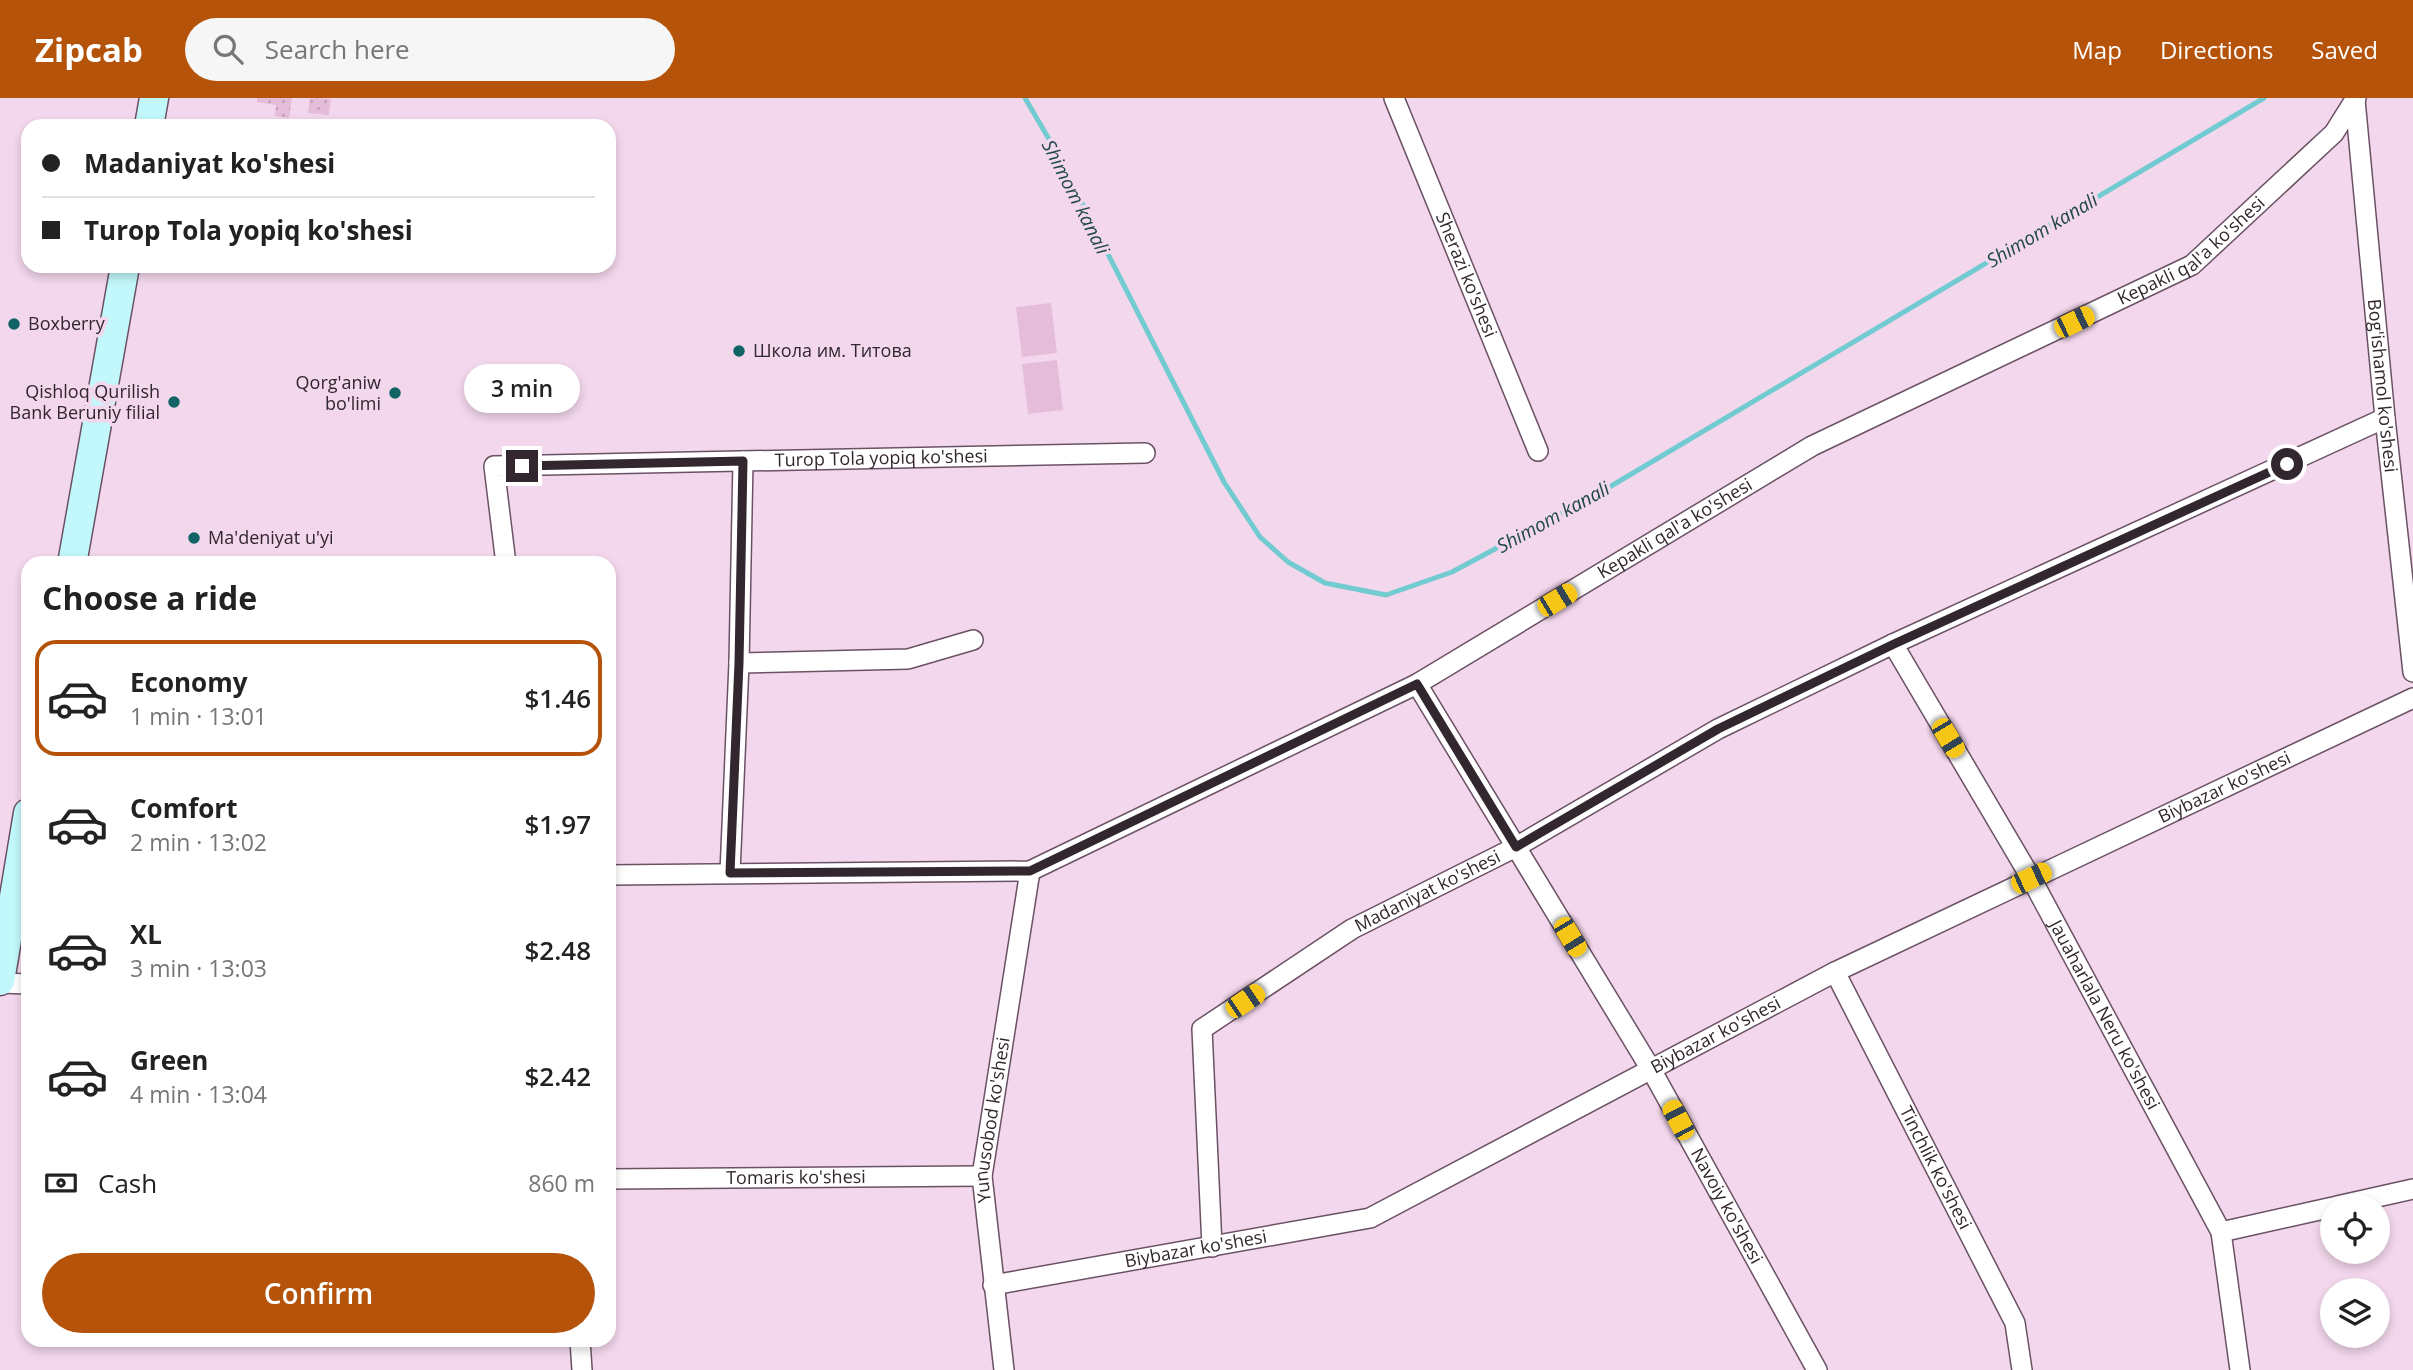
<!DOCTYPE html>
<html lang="en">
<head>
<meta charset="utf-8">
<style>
  body { margin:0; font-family:"Open Sans",sans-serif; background:#f6f6f6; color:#222; height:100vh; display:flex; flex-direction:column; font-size:26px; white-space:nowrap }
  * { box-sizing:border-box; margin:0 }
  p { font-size:23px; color:#767676 }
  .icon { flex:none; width:38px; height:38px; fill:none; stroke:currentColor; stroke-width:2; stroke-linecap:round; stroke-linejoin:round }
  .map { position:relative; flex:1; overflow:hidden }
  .side { position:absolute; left:21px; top:458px; width:595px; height:791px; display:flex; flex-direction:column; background:#fff; border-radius:21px; box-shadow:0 4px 10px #0003 }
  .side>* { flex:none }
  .hud { position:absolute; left:21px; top:21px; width:595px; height:154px; border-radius:21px; box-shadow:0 4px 10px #0003; display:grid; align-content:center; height:154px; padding:0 21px; background:#fff }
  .buttons { position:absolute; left:2320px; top:1096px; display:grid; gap:14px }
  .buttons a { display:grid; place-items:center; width:70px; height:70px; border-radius:50%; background:#fff; box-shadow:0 4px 10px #0003; font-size:35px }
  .end { position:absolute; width:32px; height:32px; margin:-16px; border:9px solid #32272f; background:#fff; box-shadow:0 0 0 4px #fff }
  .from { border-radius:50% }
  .bubble { position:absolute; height:49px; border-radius:24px; background:#fff; box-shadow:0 4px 10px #0003; font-size:23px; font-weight:600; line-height:49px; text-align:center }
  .car { position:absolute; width:21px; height:42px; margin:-21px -10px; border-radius:9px; box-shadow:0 0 5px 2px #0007; background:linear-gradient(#f5c518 24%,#345 0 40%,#f5c518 0 76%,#345 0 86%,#f5c518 0) }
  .hud b { display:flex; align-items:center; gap:24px; height:66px; font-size:26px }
  .hud b+b { border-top:2px solid #e0e0e0 }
  .hud i { width:18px; height:18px; background:#222 }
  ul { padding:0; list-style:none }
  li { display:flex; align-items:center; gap:21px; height:116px; margin:0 14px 10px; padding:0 7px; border:4px solid transparent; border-radius:21px }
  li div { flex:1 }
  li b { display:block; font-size:26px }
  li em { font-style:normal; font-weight:600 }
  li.current { border-color:#b45309 }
  li>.icon { width:63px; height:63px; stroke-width:1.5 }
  h2 { padding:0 21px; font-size:32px; line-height:84px }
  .pay { display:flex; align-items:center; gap:18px; height:77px; padding:0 21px; font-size:26px }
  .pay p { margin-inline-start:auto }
  .button { display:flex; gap:14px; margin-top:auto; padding:14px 21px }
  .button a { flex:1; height:80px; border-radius:42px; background:#b45309; color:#fff; font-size:28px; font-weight:600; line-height:80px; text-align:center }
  header { display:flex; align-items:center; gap:42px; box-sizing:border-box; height:98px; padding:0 35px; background:#b45309; color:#fff }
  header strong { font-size:33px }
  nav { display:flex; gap:38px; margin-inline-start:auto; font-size:24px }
  .search { width:490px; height:63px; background:#f6f6f6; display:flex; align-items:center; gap:18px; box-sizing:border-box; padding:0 24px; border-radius:38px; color:#767676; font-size:26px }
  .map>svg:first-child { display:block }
  .grass { fill:url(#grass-dots) }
  .pitch { fill:#e5bddb }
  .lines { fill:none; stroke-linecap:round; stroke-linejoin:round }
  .stream { stroke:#72cbd0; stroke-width:5 }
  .street-casing { stroke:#6a5264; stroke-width:22 }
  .secondary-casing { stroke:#6a5264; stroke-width:31 }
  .street { stroke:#fff; stroke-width:19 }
  .secondary { stroke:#c2f8fb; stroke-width:28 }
  .route { stroke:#32272f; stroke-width:9 }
  .poi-dot { fill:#126366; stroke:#f3d7ec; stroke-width:2.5 }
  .labels { text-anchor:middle; stroke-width:7; stroke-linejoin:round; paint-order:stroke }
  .street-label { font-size:18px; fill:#32272f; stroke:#f3d7ec }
  .poi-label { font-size:18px; fill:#32272f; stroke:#f3d7ec; text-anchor:start }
  .water-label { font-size:19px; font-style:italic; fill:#1e474a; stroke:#f3d7ec }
</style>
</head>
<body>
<header>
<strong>Zipcab</strong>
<div class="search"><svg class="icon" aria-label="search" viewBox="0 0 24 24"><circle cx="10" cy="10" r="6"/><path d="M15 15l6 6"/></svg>Search here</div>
<nav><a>Map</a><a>Directions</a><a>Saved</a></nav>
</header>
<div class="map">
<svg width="2413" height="1272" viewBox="0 0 2413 1272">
  <defs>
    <pattern id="grass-dots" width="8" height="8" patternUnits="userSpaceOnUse" patternTransform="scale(1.75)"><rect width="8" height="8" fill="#e5bddb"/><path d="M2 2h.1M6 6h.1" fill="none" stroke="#c5a2bc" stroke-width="1.8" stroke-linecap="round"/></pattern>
  </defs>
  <rect width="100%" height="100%" fill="#f3d7ec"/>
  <path class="grass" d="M257,0H292L289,20L275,18L276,7L257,4Z
    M310,0L331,1L329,17L308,15Z"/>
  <path class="pitch" d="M1051,205L1057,255L1022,259L1016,209Z
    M1057,262L1063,312L1028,316L1022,266Z"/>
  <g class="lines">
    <path class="stream" d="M1025,0L1053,48L1224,384L1260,439L1288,464L1325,485L1386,497L1452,474L1596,397L2264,0"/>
    <g class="street-casing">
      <g id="street">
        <path id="s1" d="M1394,0L1538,353"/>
        <path id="s2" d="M2355,2L2385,320L2413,574"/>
        <path id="s3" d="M506,466L494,368L1145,355"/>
        <path id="s4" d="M1893,546L2031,780L2221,1134L2240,1272"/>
        <path d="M739,565L908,561L973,542"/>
        <path id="s5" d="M1417,586L1652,973L1817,1272"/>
        <path d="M730,775L739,565L743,363"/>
        <path id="s6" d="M609,777L1030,773L1417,586L1812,348L2192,167L2334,35L2356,0"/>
        <path id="s7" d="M1835,874L2015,1225L2022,1272"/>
        <path d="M0,885L28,886"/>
        <path id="s8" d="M609,1081L982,1078"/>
        <path d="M2337,1108L2413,1091"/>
        <path d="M2221,1134L2333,1109"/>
        <path id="s9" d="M1212,1149L1202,931L1352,831L1516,749L1718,631L1893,546L2385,320"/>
        <path id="s10" d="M993,1187L1370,1120L1835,874L2413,600"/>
        <path d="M580,1242L582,1272"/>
        <path id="s11" d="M1004,1272L982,1078L1030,773"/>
      </g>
    </g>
    <g class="secondary-casing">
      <path id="secondary" d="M149,28L154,0
        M72,466L125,168
        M0,883L28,715"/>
    </g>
    <use href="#street" class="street"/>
    <use href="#secondary" class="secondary"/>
  </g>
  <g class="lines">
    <path class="route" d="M522,368L743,363L739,565L730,775L1030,773L1417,586L1516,749L1718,631L1894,546L2287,366"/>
  </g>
  <g class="poi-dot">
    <circle cx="14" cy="226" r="7"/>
    <circle cx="739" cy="253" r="7"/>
    <circle cx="395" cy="295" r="7"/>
    <circle cx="174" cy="304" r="7"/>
    <circle cx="194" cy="440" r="7"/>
  </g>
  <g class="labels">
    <g class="street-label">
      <text dy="6" stroke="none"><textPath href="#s6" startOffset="1740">Kepakli qal'a ko'shesi</textPath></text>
      <text dy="6" stroke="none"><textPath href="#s1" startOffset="191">Sherazi ko'shesi</textPath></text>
      <text dy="6" stroke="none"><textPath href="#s2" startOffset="287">Bog'ishamol ko'shesi</textPath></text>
      <text dy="6" stroke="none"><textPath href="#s3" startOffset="486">Turop Tola yopiq ko'shesi</textPath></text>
      <text dy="6" stroke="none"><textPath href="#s6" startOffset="1152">Kepakli qal'a ko'shesi</textPath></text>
      <text dy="6" stroke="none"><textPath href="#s10" startOffset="1340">Biybazar ko'shesi</textPath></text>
      <text dy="6" stroke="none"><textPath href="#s9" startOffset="483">Madaniyat ko'shesi</textPath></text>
      <text dy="6" stroke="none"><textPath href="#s4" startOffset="427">Jauaharlala Neru ko'shesi</textPath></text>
      <text dy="6" stroke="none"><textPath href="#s10" startOffset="774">Biybazar ko'shesi</textPath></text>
      <text dy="6" stroke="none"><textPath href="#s11" startOffset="252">Yunusobod ko'shesi</textPath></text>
      <text dy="6" stroke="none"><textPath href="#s7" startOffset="220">Tinchlik ko'shesi</textPath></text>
      <text dy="6" stroke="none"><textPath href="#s8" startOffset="187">Tomaris ko'shesi</textPath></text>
      <text dy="6" stroke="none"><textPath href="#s5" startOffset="607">Navoiy ko'shesi</textPath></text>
      <text dy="6" stroke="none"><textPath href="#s10" startOffset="206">Biybazar ko'shesi</textPath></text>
    </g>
    <g class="poi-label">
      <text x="28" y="232">Boxberry</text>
      <text x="753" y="259">Школа им. Титова</text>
      <text x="381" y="291" text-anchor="end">Qorg'aniw<tspan x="381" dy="21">bo'limi</tspan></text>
      <text x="160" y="300" text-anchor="end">Qishloq Qurilish<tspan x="160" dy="21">Bank Beruniy filial</tspan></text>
      <text x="208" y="446">Ma'deniyat u'yi</text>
    </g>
    <g class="water-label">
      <text transform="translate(1076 99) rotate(63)" y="7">Shimom kanali</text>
      <text transform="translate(2042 132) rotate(-31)" y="7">Shimom kanali</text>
      <text transform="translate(1553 419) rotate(-29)" y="7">Shimom kanali</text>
    </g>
  </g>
</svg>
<div class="buttons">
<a><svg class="icon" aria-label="locate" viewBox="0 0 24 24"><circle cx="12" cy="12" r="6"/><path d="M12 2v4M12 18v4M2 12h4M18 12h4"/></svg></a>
<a><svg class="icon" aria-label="layers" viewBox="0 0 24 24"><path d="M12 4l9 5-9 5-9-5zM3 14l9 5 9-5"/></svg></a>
</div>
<i class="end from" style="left:2287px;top:366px"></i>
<i class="end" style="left:522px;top:368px"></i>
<div class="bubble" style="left:464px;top:266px;width:116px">3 min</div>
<i class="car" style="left:2074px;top:224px;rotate:64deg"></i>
<i class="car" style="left:1557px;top:502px;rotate:59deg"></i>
<i class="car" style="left:1948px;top:640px;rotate:149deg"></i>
<i class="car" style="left:2031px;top:780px;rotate:65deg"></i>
<i class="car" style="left:1570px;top:839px;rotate:149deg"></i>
<i class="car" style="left:1245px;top:903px;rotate:56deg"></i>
<i class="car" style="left:1678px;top:1022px;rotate:332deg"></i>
<div class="hud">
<b><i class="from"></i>Madaniyat ko'shesi</b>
<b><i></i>Turop Tola yopiq ko'shesi</b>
</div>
<section class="side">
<h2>Choose a ride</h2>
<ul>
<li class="current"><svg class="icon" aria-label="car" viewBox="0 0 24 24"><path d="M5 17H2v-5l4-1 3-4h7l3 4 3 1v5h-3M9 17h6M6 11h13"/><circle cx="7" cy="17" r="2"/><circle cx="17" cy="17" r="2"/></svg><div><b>Economy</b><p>1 min · 13:01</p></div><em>$1.46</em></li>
<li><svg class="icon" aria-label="car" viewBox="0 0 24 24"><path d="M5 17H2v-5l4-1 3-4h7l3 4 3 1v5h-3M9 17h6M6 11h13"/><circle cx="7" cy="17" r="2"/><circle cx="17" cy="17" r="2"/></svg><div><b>Comfort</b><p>2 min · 13:02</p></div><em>$1.97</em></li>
<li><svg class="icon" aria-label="car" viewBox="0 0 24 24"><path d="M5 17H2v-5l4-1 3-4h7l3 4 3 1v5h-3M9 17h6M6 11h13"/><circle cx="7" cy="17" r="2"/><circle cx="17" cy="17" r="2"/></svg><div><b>XL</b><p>3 min · 13:03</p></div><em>$2.48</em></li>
<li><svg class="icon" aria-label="car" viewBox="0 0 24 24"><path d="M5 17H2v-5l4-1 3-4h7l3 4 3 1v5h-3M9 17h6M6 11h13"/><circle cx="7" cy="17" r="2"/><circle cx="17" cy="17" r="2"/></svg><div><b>Green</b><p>4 min · 13:04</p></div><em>$2.42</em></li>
</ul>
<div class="pay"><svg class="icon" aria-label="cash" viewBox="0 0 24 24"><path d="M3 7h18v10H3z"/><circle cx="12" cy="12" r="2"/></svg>Cash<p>860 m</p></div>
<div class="button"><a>Confirm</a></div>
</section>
</div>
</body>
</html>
